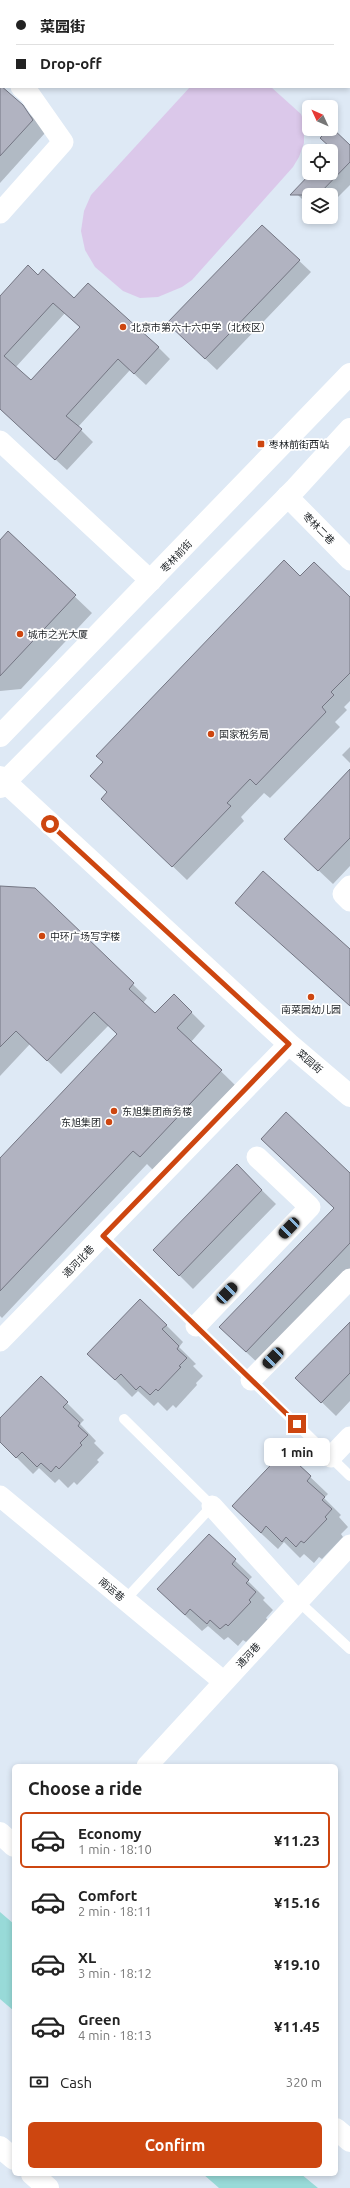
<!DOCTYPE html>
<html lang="en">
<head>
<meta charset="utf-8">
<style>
  body { margin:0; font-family:Ubuntu,"Noto Sans SC",sans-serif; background:#f2f2f2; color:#222; height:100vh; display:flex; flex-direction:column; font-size:15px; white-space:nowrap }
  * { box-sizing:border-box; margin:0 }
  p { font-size:13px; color:#767676 }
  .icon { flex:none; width:22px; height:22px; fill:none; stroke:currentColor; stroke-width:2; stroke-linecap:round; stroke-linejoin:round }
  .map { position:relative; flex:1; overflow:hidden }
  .drawer { position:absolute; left:12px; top:1764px; width:326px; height:412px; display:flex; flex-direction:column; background:#fff; border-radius:6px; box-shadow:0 2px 6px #0003 }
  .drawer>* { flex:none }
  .top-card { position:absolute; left:0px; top:0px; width:350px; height:88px; box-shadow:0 2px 6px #0003; display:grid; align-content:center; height:88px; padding:0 16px; background:#fff }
  .needle { width:26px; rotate:314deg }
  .fabs { position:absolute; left:302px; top:100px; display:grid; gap:8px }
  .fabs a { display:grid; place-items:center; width:36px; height:36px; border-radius:6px; background:#fff; box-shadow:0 2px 6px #0003; font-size:20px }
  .end { position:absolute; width:18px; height:18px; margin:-9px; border:5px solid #cd4610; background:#fff; box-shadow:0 0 0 2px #fff }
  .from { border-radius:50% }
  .bubble { position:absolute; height:28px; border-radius:6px; background:#fff; box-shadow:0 2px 6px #0003; font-size:13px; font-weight:700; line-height:28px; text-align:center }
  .car { position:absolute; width:12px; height:24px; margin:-12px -6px; border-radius:5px; box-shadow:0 0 3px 1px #0007; background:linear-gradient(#222 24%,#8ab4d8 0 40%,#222 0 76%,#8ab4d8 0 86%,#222 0) }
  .top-card b { display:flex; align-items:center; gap:14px; height:38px; font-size:15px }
  .top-card b+b { border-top:1px solid #e0e0e0 }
  .top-card i { width:10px; height:10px; background:#222 }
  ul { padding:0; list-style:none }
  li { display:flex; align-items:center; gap:12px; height:56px; margin:0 8px 6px; padding:0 8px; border:2px solid transparent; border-radius:6px }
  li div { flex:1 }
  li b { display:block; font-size:15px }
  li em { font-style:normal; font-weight:700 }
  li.active { border-color:#cd4610 }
  li>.icon { width:36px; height:36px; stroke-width:1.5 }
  h2 { padding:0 16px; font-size:18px; line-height:48px }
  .pay { display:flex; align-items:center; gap:10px; height:44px; padding:0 16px; font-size:15px }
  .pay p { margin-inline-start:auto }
  .cta { display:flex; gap:8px; margin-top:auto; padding:8px 16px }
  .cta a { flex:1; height:46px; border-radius:6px; background:#cd4610; color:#fff; font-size:16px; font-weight:700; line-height:46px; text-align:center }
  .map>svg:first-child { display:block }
  .green { fill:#dbc8ea }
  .water { fill:#98dad8 }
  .shadow { fill:#0003; fill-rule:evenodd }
  .building { fill:#b1b3c1; stroke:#747683; fill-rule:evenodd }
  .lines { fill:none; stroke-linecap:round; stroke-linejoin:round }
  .lane { stroke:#fff; stroke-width:10 }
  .street { stroke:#fff; stroke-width:21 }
  .secondary { stroke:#fff; stroke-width:22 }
  .highway { stroke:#fff; stroke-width:22 }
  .route { stroke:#cd4610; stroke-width:5 }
  .poi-dot { fill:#cd4610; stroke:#fff; stroke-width:1.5 }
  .labels { text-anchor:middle; stroke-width:3.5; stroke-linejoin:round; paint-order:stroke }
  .poi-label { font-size:10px; fill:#1c2024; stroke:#fff; text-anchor:start }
  .street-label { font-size:10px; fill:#1c2024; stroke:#fff }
</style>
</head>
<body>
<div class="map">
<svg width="350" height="2188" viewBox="0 0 350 2188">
  <rect width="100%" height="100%" fill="#dee9f5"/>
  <path class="green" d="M190,87H271L301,114L304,122V143L299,157L293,167L192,280L182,287L158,297L140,298L123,291L95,267L85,250L81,231L84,211L91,195Z"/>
  <path class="water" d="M0,1912L14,1924V2011L0,1999Z
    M203,2174H301L318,2188H219Z"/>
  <path class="shadow" d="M344,0H350L349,60V1Z
    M0,87L35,119L45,133L0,183Z
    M350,147V185L331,204V195H309V206L295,192L313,173H331V154Z
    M262,226L311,272L217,370L180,335Z
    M38,276L74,300L158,347L170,359L146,385L130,370L78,427L93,442L67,470L0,409V297ZM65,313L81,327L31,382L15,368Z
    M8,533L92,613L21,689L0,691V541Z
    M300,578L350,599V701L344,707L347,710L335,722L340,727L270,798L264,793L241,817L244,821L187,880L116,812Z
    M350,747V763L342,755Z
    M350,771V866L333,884L299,852Z
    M0,887L35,889L147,998L143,1003L155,1015L191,1012L205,1026L191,1042L235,1085L154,1171L147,1164L2,1318L0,1316V1159L118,1034L109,1025L61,1074L30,1044L0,1076Z
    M237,1166L276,1204L193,1289L154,1250Z
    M350,1174V1271L260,1365L234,1341L335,1208Z
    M350,1323V1401L336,1416L297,1378Z
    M166,1325L183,1342L179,1347L196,1364L193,1366L203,1376L196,1383L197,1385L176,1408L173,1405L167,1411L158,1402L154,1406L138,1391L132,1397L105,1370Z
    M67,1403L84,1420L80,1424L96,1441L94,1443L104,1453L97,1460L99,1462L77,1485L74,1482L68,1488L59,1479L55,1483L39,1468L33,1474L0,1441V1420Z
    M284,1452L328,1494L324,1498L341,1515L339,1517L348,1527L341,1534L343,1537L322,1559L319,1557L314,1563L304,1554L300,1558L284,1542L278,1549L250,1523Z
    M209,1535L252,1577L248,1581L265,1598L263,1600L273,1610L266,1618L268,1620L246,1642L243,1640L238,1646L228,1637L224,1640L208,1626L202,1631L175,1606Z"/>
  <path class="building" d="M0,85L23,105L33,120L0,156Z
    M331,127L350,145V162L318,195H290L311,173H331V148L320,138Z
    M262,225L300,260L205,359L167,323Z
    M28,265L38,275L43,269L74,298L88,283L159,347L134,374L118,359L66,416L82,429L55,460L0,409V296ZM53,303L80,327L31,380L4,356Z
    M8,531L76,595L0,676V540Z
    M284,560L300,576L314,562L350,597V673L331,692L334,695L322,707L326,712L256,785L250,779L227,803L231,806L172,867L101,799L107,792L90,776L103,762L96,756Z
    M350,769V838L318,871L284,839Z
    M263,871L350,949V1006L235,903Z
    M0,886L35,888L134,983L129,989L155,1013L174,994L192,1012L177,1028L222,1070L140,1157L133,1151L0,1291V1158L117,1034L94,1012L47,1061L16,1031L0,1047Z
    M286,1112L350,1173V1243L246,1352L219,1327L334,1208L261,1139Z
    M237,1164L262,1190L179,1276L153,1250Z
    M140,1299L167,1325L162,1329L179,1346L177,1349L187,1358L179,1366L181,1367L158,1391L156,1389L150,1395L140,1386L136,1390L121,1374L115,1380L87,1354Z
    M350,1322V1373L321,1403L295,1378Z
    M41,1376L68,1402L63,1407L80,1423L78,1426L88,1435L80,1443L82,1445L59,1469L56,1466L51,1472L41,1463L37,1467L22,1452L16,1458L0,1442V1418Z
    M284,1451L311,1476L307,1481L325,1497L322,1500L332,1509L325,1517L327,1519L304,1543L301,1541L296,1547L286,1537L282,1542L266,1526L261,1533L232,1506Z
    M209,1534L236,1559L232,1564L249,1580L246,1583L256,1592L249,1600L251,1602L228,1626L226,1624L220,1629L210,1620L207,1624L190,1609L185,1615L157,1589Z"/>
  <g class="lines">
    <path class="lane" d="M103,1236L350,1476
      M124,1419L212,1506L125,1600
      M298,1601L350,1649"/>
    <path class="street" d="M268,0L269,1
      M0,66L1,67
      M349,74H350
      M0,213L63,142L30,95L21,87
      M0,441L151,581
      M287,496L350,560
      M350,886L343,894L350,901
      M196,1326L310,1207L257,1157
      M0,1341L289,1044
      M251,1380L350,1279
      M331,1457L350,1437
      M0,1496L224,1682
      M212,1506L298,1601
      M147,1766L350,1545"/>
    <path class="secondary" d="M0,736L350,374
      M0,777L289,1044L350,1096
      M0,787L296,488L350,429
      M0,1833L14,1846
      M336,2129L350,2141"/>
    <path class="highway" d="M0,2147L14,2159
      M32,2174L48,2188"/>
  </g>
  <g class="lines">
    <path class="route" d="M50,824L289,1044L103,1236L297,1424"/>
  </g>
  <g class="poi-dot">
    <circle cx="123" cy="327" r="4"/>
    <rect x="257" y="440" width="8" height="8" rx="2"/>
    <circle cx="20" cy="634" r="4"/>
    <circle cx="211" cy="734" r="4"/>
    <circle cx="42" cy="936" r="4"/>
    <circle cx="311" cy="997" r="4"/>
    <circle cx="114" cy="1111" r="4"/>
    <circle cx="109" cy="1122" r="4"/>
  </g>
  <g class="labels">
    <g class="poi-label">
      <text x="131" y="331">北京市第六十六中学（北校区）</text>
      <text x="269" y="448">枣林前街西站</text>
      <text x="28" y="638">城市之光大厦</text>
      <text x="219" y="738">国家税务局</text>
      <text x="50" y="940">中环广场写字楼</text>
      <text x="311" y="1013" text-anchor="middle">南菜园幼儿园</text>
      <text x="122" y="1115">东旭集团商务楼</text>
      <text x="101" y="1126" text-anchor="end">东旭集团</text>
    </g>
    <g class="street-label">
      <text transform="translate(319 528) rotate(45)" y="4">枣林二巷</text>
      <text transform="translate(176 556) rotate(-46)" y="4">枣林前街</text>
      <text transform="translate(310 1061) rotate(41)" y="4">菜园街</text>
      <text transform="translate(78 1261) rotate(-46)" y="4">通河北巷</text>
      <text transform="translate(112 1589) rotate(40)" y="4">南运巷</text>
      <text transform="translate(248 1655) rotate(-47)" y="4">通河巷</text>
    </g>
  </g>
</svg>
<div class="fabs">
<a><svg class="needle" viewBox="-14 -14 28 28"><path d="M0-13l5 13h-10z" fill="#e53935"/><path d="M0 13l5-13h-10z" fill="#767676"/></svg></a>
<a><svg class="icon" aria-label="locate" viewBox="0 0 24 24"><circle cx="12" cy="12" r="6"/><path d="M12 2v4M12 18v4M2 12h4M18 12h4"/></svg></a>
<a><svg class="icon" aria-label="layers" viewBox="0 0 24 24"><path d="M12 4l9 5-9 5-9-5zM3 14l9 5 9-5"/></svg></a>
</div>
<i class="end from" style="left:50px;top:824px"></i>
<i class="end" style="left:297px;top:1424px"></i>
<div class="bubble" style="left:264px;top:1438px;width:66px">1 min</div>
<i class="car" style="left:289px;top:1228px;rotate:224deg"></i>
<i class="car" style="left:227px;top:1293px;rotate:44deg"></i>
<i class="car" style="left:273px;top:1358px;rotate:224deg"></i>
<div class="top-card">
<b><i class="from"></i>菜园街</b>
<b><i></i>Drop-off</b>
</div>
<section class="drawer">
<h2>Choose a ride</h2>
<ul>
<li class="active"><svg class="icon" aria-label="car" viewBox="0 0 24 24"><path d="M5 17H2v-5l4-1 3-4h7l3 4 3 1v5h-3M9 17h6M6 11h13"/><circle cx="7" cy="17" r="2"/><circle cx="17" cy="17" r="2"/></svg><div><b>Economy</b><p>1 min · 18:10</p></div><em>¥11.23</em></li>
<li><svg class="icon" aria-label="car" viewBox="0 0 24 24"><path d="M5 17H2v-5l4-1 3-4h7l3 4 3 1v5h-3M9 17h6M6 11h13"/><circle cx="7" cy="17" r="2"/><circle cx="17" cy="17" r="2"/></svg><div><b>Comfort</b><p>2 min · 18:11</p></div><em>¥15.16</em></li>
<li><svg class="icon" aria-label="car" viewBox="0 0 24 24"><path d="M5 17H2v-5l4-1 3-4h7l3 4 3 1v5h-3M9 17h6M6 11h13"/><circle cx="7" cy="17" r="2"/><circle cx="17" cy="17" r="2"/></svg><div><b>XL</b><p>3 min · 18:12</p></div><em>¥19.10</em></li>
<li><svg class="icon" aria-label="car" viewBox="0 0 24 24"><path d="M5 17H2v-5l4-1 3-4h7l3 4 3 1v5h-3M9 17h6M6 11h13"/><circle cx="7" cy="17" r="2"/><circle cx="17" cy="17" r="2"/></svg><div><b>Green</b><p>4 min · 18:13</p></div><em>¥11.45</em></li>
</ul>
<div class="pay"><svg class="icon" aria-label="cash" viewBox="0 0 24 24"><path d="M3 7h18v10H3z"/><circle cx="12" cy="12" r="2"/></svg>Cash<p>320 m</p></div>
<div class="cta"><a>Confirm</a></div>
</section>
</div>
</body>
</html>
